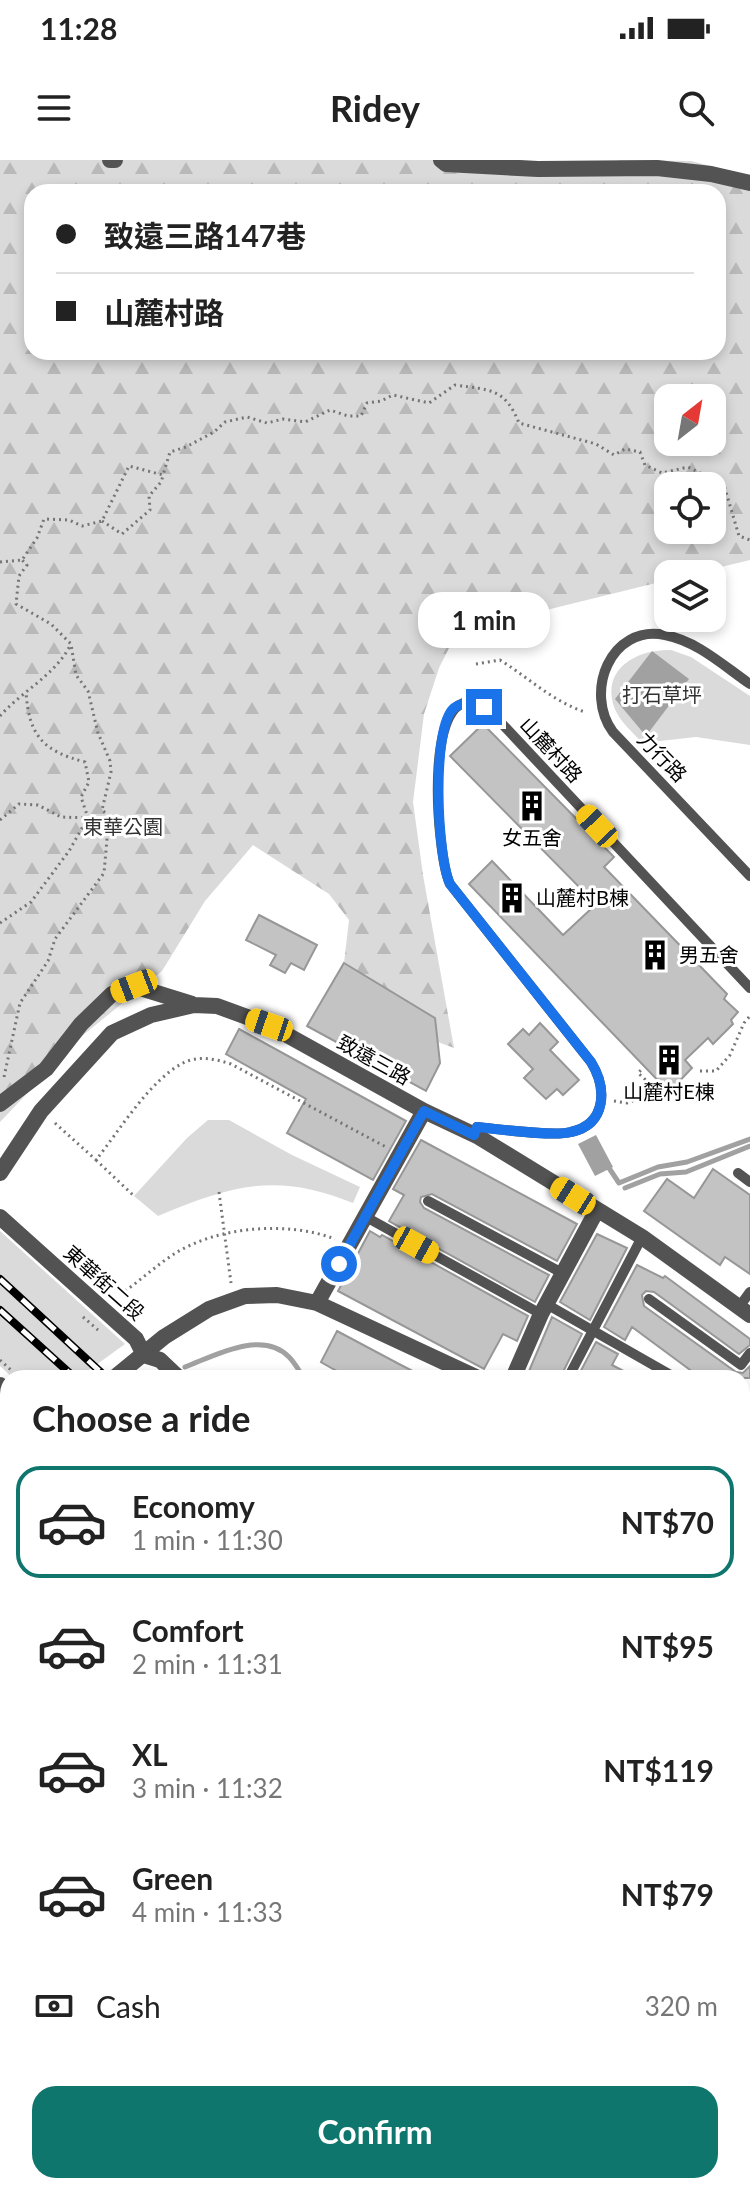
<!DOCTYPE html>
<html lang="en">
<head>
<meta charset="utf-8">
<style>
  body { margin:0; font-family:Lato,"Noto Sans TC",sans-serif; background:#f6f6f6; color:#222; height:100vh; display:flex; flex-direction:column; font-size:30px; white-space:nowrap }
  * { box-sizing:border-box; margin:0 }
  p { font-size:26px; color:#767676 }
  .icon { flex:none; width:44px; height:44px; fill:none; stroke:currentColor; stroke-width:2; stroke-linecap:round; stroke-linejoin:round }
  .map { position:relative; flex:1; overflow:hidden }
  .panel { position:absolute; left:0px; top:1210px; width:750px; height:824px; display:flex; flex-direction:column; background:#fff; border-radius:24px 24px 0 0; box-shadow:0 4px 12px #0003 }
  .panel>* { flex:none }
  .guide { position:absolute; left:24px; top:24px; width:702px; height:176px; border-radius:24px; box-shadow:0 4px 12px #0003; display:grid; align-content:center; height:176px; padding:0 32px; background:#fff }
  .needle { width:52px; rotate:31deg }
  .tools { position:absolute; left:654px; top:224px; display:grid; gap:16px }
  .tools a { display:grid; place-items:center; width:72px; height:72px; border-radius:16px; background:#fff; box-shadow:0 4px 12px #0003; font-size:40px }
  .end { position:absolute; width:36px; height:36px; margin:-18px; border:10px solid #1a73e8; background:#fff; box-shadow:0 0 0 4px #fff }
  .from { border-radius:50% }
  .bubble { position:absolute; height:56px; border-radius:24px; background:#fff; box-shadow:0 4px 12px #0003; font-size:26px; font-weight:700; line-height:56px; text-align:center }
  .car { position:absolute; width:24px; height:48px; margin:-24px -12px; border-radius:10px; box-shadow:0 0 6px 2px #0007; background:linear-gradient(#f5c518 24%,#345 0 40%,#f5c518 0 76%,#345 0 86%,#f5c518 0) }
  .guide b { display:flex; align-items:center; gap:28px; height:76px; font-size:30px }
  .guide b+b { border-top:2px solid #e0e0e0 }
  .guide i { width:20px; height:20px; background:#222 }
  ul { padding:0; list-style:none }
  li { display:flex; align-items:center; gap:24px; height:112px; margin:0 16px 12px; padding:0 16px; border:4px solid transparent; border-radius:24px }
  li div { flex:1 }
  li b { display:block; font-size:30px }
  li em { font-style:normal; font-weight:700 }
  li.current { border-color:#0f766e }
  li>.icon { width:72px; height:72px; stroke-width:1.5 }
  h2 { padding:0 32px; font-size:36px; line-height:96px }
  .pay { display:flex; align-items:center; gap:20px; height:88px; padding:0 32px; font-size:30px }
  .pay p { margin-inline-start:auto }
  .button { display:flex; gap:16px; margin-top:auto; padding:16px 32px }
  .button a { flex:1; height:92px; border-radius:24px; background:#0f766e; color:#fff; font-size:32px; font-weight:700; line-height:92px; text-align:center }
  .status { display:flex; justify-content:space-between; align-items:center; height:56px; padding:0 40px; background:#fff; direction:ltr }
  .status svg { height:22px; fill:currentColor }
  header { display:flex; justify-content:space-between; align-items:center; height:104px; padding:0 32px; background:#fff; font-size:36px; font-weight:700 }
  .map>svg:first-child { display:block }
  .green { fill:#dadada }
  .forest { fill:url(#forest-firs); fill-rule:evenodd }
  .water { fill:#a1a1a1 }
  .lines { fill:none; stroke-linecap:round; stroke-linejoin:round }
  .stream { stroke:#a1a1a1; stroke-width:5 }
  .building { fill:#c3c3c3; stroke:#979797; stroke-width:2 }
  .path { stroke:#757575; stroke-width:3; stroke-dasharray:2 4; stroke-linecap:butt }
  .service { stroke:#535353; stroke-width:10 }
  .minor { stroke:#535353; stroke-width:16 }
  .tertiary { stroke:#535353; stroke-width:16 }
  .rail-casing { stroke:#000; stroke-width:8 }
  .rail { stroke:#fff; stroke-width:5; stroke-dasharray:15; stroke-linecap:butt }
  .route { stroke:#1a73e8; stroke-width:10 }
  .labels { text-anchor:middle; stroke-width:6; stroke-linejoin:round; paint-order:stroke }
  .park-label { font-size:20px; fill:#313131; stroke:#fff }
  .street-label { font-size:20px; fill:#000; stroke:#fff }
  .poi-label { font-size:20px; fill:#000; stroke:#fff }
</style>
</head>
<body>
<div class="status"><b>11:28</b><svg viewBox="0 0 49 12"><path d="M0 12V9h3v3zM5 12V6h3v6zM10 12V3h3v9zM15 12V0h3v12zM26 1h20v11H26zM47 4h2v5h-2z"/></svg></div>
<header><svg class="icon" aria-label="menu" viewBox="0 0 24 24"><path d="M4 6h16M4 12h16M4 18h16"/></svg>Ridey<svg class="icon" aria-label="search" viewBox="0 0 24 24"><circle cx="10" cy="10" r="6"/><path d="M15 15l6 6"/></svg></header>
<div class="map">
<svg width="750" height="2034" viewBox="0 0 750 2034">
  <defs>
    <pattern id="forest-firs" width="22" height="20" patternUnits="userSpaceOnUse" patternTransform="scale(2)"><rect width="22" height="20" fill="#dadada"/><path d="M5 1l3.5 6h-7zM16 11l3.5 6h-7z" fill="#b9b9b9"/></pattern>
  </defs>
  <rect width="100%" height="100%" fill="#fff"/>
  <path class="green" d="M671,490L691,497L750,536V585L696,577L642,583C633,572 619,561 614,547C601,508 638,489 671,490Z
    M208,960H229L292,995L360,1027L353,1043C276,1012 233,1025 158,1056L134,1036L187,978Z
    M0,1071L125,1184L78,1218H13L0,1206Z"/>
  <path class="forest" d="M0,0H487L599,8L620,0L691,1L750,16V400L692,414H668V420L457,472L439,508L424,554L413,642L423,715L454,888L438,882L435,858L344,803L349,760L329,734L253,685L205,741L162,811L82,876L0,962ZM32,32H718V192H32ZM668,238H712V282H668ZM668,326H712V370H668Z"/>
  <path class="water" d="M652,491L689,519L646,576L615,539Z
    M596,975L613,1007L595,1016L578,984Z"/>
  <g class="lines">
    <path class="stream" d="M609,1008L619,1023L658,1007L687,1002L750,979
      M625,1028L660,1014L686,1012L750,986
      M185,1207C214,1196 262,1169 289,1197C295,1203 299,1211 304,1218
      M742,1530L750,1534"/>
  </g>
  <path class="building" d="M483,564L614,697L604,707L727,834L724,839L738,852L731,860L733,864L713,884L708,878L685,900L692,908L669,932L469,724L492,701L563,775L592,748L588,744L592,740L450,596Z
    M259,755L317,785L304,810L291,803L285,813L270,805L276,795L246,780Z
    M344,803L435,858L440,903L426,931L307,866Z
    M540,863L558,882L550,890L579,920L563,935L557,929L546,939L524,918L533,909L508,884L523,869L529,875Z
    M239,869L406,961L373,1020L287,973L306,939L226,894Z
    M421,980L577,1064L557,1101L432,1034L421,1037L420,1042L424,1048L549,1115L535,1142L389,1061L404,1035L393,1029Z
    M713,1009L750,1035V1114L725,1097L720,1105L644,1051L667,1019L694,1038Z
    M370,1071L380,1077L382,1075L528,1156L517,1181L503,1174L484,1209L338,1131Z
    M597,1074L627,1088L590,1160L560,1142Z
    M637,1105L663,1118L665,1116L750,1179V1185L739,1194L654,1132L646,1131L642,1135L644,1146L736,1212L743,1213L750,1206V1218H701L632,1167L625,1180L604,1167Z
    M552,1157L582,1174L560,1218H526Z
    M337,1171L399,1204L426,1218H350L333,1209L321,1202Z
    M596,1182L618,1194L612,1205L637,1218H577Z"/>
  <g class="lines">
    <path class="path" d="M102,361L122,374L150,350L149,336L161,322L163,316
      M0,402L22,400L37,378L44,359L69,360L82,366L102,361L129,306L163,315L170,292L186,287L214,272L225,262L247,257L267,263L283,259L305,262L330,250L348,256H361L367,243L381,241L393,235L429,243L455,225C490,230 505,228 519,263L596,284L614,295L625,289L640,292L645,305L662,313L688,307L724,325L739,376L750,380
      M476,504L500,500C529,518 552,541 585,552
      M0,556C22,531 54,516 70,486
      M0,660L19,644L38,645L61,657L88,658L81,637L89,622L85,602C43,591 29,576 26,532
      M0,763L31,742L69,691L86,661
      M700,911H716L730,895L744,863L750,856
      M4,917L20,843L48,801L55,779L104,713L109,656L102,650L111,612L110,601L98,573L88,531L76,515L71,484L51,464L16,444L19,416L27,405L22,400
      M614,941L627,943L653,933L646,927L649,923L638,913L643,908
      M55,963L96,1000C119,971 150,920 183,903C199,895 215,899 231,904L386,987
      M96,1000L134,1036
      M219,1032L231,1123
      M125,1131C142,1119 157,1105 174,1094C218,1066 288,1061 335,1079
      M83,1157L98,1170
      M0,1200L11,1210
      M85,1218L99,1209
      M0,1387L8,1391
      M742,1678L750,1683
      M706,2026L714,2034"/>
    <path class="service" d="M750,524C724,506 697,481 665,475C610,464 584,533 613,572L750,716
      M474,975L477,967C499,969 553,977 571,972C607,964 607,928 591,902L450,724C436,695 420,499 490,551L750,828
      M738,1013L750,1022
      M428,1041L564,1114
      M366,1057L541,1154
      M649,1139L741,1205L750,1193
      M548,1145L676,1218
      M739,1147L750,1132
      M568,1218L642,1077
      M0,1304L8,1296
      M742,1315L750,1320
      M742,1479L750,1484
      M0,1634L8,1647
      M742,1663L750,1651
      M742,1748L750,1740"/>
    <path class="minor" d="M110,0H115
      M441,0L446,4L538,9L657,8L711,14L750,23
      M0,944L46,909L81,864L112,834L134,826L192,844
      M0,1013L41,951L112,873L151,855L194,845L217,846L269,865L424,951L477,976L642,1077L750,1155
      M317,1143L424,951
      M114,1218L164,1177L209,1149L245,1136L277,1135L317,1143L478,1218
      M513,1218L541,1154L597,1050
      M742,1362L750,1367
      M0,1448L8,1449
      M0,1698L8,1695
      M0,1784L8,1788
      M0,1851L8,1860
      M742,1880L750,1882
      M0,1928L8,1936L0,1954
      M83,2026L89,2034
      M145,2026L149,2034
      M232,2026L237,2034
      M654,2026L658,2034
      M180,2034L191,2026
      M333,2034L348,2026"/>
    <path class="tertiary" d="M0,1057L136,1179L144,1195L160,1200L179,1218
      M0,1225L8,1233
      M742,1971L750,1999
      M624,2026L627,2034"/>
    <g class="rail-casing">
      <path id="rail" d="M0,1119L107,1218
        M0,1150L75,1218
        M685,2026L687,2034
        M710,2026L713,2034"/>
    </g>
    <use href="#rail" class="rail"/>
  </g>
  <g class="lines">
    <path class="route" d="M339,1104L424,951L474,975L477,967C498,969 553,977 571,972C607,964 607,928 591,902L450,724C437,696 431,568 454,548C463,541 474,543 484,547"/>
  </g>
  <defs>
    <g id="building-bare" transform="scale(2.4)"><path d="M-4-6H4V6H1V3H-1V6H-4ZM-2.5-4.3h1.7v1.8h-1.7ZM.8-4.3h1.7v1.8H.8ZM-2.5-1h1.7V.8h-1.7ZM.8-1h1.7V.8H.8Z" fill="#000" stroke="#fff" stroke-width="2.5" paint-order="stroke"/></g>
  </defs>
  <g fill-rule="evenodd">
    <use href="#building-bare" x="532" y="646"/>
    <use href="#building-bare" x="512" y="738"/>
    <use href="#building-bare" x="655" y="795"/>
    <use href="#building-bare" x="669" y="900"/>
  </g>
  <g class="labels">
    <g class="park-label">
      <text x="662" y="542">打石草坪</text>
      <text x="123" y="674">東華公園</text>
    </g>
    <g class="street-label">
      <text transform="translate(551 590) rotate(47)" y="7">山麓村路</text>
      <text transform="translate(662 597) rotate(46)" y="7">力行路</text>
      <text transform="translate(374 900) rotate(29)" y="7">致遠三路</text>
      <text transform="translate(104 1123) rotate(42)" y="7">東華街二段</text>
    </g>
    <g class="poi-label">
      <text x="532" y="685">女五舍</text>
      <text x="536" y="745" text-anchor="start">山麓村B棟</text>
      <text x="679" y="802" text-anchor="start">男五舍</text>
      <text x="669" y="939">山麓村E棟</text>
    </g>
  </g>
</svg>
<div class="tools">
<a><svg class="needle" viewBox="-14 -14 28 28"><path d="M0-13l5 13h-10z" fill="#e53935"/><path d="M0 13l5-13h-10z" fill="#767676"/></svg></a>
<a><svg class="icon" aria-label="locate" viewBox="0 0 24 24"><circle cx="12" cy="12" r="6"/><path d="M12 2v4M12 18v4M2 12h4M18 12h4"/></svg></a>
<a><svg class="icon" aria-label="layers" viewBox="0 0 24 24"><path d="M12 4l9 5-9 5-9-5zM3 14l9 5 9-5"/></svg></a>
</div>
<i class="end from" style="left:339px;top:1104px"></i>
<i class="end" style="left:484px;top:547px"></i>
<div class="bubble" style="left:418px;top:432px;width:132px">1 min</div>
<i class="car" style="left:597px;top:666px;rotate:317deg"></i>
<i class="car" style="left:134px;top:826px;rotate:249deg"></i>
<i class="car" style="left:269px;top:865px;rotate:289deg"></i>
<i class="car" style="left:573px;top:1036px;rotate:302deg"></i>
<i class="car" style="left:416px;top:1085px;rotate:119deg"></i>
<div class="guide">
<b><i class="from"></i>致遠三路147巷</b>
<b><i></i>山麓村路</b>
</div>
<section class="panel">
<h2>Choose a ride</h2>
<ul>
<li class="current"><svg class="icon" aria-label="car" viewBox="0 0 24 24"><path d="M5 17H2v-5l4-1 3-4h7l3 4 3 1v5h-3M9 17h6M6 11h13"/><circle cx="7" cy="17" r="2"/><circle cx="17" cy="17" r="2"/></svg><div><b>Economy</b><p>1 min · 11:30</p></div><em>NT$70</em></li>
<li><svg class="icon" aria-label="car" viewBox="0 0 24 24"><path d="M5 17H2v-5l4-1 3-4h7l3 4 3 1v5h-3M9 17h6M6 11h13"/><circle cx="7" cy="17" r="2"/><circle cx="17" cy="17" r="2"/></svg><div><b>Comfort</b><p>2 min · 11:31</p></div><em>NT$95</em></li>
<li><svg class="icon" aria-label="car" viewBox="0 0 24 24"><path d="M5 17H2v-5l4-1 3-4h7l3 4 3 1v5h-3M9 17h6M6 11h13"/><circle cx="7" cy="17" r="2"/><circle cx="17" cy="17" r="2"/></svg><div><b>XL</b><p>3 min · 11:32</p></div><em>NT$119</em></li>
<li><svg class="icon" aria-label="car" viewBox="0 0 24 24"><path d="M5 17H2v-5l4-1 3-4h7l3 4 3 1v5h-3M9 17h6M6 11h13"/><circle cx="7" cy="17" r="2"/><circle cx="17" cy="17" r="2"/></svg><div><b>Green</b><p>4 min · 11:33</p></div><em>NT$79</em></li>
</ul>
<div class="pay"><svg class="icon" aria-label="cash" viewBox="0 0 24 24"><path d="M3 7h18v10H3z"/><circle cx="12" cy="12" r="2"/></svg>Cash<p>320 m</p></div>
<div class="button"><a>Confirm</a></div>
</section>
</div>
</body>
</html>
